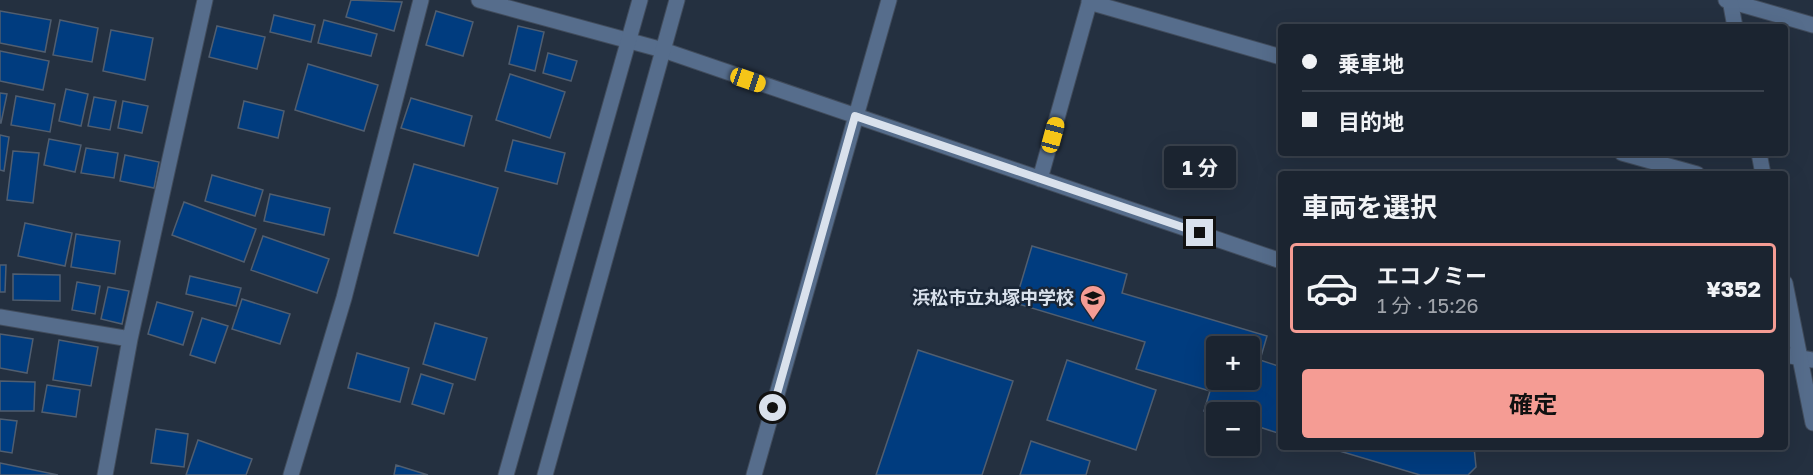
<!DOCTYPE html>
<html lang="ja">
<head>
<meta charset="utf-8">
<style>
  body { margin:0; font-family:"Golos Text","Noto Sans JP",sans-serif; background:#28303c; color:#f1f3f6; height:100vh; display:flex; flex-direction:column; font-size:22px; white-space:nowrap }
  * { box-sizing:border-box; margin:0 }
  p { font-size:20px; color:#a0a4ab }
  .icon { flex:none; width:33px; height:33px; fill:none; stroke:currentColor; stroke-width:2; stroke-linecap:round; stroke-linejoin:round }
  .map { position:relative; flex:1; overflow:hidden }
  .side { position:absolute; left:1278px; top:171px; width:510px; height:279px; display:flex; flex-direction:column; background:#1b2430; border-radius:6px; box-shadow:0 6px 24px #0002,0 0 0 2px #39414c }
  .side>* { flex:none }
  .hud { position:absolute; left:1278px; top:24px; width:510px; height:132px; border-radius:6px; box-shadow:0 6px 24px #0002,0 0 0 2px #39414c; display:grid; align-content:center; height:132px; padding:0 24px; background:#1b2430 }
  .controls { position:absolute; left:1206px; top:336px; display:grid; gap:12px }
  .controls a { display:grid; place-items:center; width:54px; height:54px; border-radius:6px; background:#1b2430; box-shadow:0 6px 24px #0002,0 0 0 2px #39414c; font-size:30px }
  .end { position:absolute; width:27px; height:27px; margin:-14px; border:8px solid #d9e1ec; background:#111; box-shadow:0 0 0 3px #111 }
  .from { border-radius:50% }
  .bubble { position:absolute; height:42px; border-radius:6px; background:#1b2430; box-shadow:0 6px 24px #0002,0 0 0 2px #39414c; font-size:20px; font-weight:700; line-height:42px; text-align:center }
  .car { position:absolute; width:18px; height:36px; margin:-18px -9px; border-radius:8px; box-shadow:0 0 4px 2px #0007; background:linear-gradient(#f5c518 24%,#345 0 40%,#f5c518 0 76%,#345 0 86%,#f5c518 0) }
  .hud b { display:flex; align-items:center; gap:21px; height:57px; font-size:22px }
  .hud b+b { border-top:2px solid #39414c }
  .hud i { width:15px; height:15px; background:#f1f3f6 }
  ul { padding:0; list-style:none }
  li { display:flex; align-items:center; gap:18px; height:90px; margin:0 12px 9px; padding:0 12px; border:3px solid #39414c; border-radius:6px }
  li div { flex:1 }
  li b { display:block; font-size:22px }
  li em { font-style:normal; font-weight:700 }
  li.selected { border-color:#f59c94 }
  li>.icon { width:54px; height:54px; stroke-width:1.5 }
  h2 { padding:0 24px; font-size:27px; line-height:72px }
  .action { display:flex; gap:12px; margin-top:auto; padding:12px 24px }
  .action a { flex:1; height:69px; border-radius:6px; background:#f59c94; color:#111; font-size:24px; font-weight:700; line-height:69px; text-align:center }
  .map>svg:first-child { display:block }
  .building { fill:#003c7f; stroke:#505e70; stroke-width:1.5; fill-rule:evenodd }
  .lines { fill:none; stroke-linecap:round; stroke-linejoin:round }
  .minor-casing { stroke:#414c5c; stroke-width:17 }
  .tertiary-casing { stroke:#414c5c; stroke-width:17 }
  .minor { stroke:#566d8c; stroke-width:15 }
  .tertiary { stroke:#566d8c; stroke-width:15 }
  .route { stroke:#d9e1ec; stroke-width:8 }
  .labels { text-anchor:middle; stroke-width:5; stroke-linejoin:round; paint-order:stroke }
  .poi-label { font-size:18px; font-weight:bold; fill:#d9e1ec; stroke:#1a2636; text-anchor:end }
</style>
</head>
<body>
<div class="map">
<svg width="1813" height="475" viewBox="0 0 1813 475">
  <rect width="100%" height="100%" fill="#243040"/>
  <path class="building" d="M351,0L402,2L394,31L346,17Z
    M0,11L51,20L45,52L0,43Z
    M436,11L473,22L463,56L426,45Z
    M274,15L315,25L311,42L270,32Z
    M60,20L98,28L92,62L53,55Z
    M324,20L377,34L371,56L318,43Z
    M217,26L265,37L257,69L209,57Z
    M518,26L544,32L535,71L509,64Z
    M111,30L153,38L145,80L103,71Z
    M0,51L49,61L43,90L0,81Z
    M548,53L577,61L571,81L543,73Z
    M308,64L378,85L364,131L295,110Z
    M510,74L565,92L550,138L496,120Z
    M66,89L88,94L81,126L59,121Z
    M0,93L7,94L1,123H0Z
    M16,96L55,104L50,132L11,125Z
    M94,97L116,101L110,130L88,126Z
    M411,98L472,116L464,146L401,128Z
    M123,101L148,106L142,133L118,128Z
    M244,101L284,111L278,138L238,128Z
    M0,135L9,137L4,171L0,170Z
    M49,139L81,145L75,172L44,165Z
    M513,140L565,153L557,184L505,171Z
    M86,148L118,153L114,178L81,173Z
    M13,151L39,153L33,203L7,200Z
    M125,155L159,162L154,188L120,181Z
    M414,164L498,188L478,256L394,233Z
    M212,175L263,190L255,216L205,201Z
    M270,194L330,208L324,235L264,221Z
    M184,202L256,229L244,262L172,235Z
    M25,223L72,233L65,266L18,256Z
    M76,234L120,241L115,274L71,267Z
    M263,236L329,259L317,293L251,270Z
    M1032,246L1127,274L1122,293L1267,336L1260,360L1281,367V434L1250,424V412H1216V415L1204,411L1210,391L1136,369L1145,342L1015,303ZM1216,346H1250V380H1216Z
    M0,265H6L5,292H0Z
    M13,274L60,275V301L13,300Z
    M190,276L241,288L236,306L186,294Z
    M77,282L100,286L95,314L72,310Z
    M108,287L129,291L122,324L101,319Z
    M242,299L290,314L280,344L232,329Z
    M157,302L193,312L183,345L148,334Z
    M202,318L228,326L215,363L190,355Z
    M435,323L487,338L475,380L423,364Z
    M0,334L33,339L27,373L0,368Z
    M59,340L98,347L91,386L53,380Z
    M918,350L1013,381L982,475H876Z
    M357,353L409,368L400,402L348,388Z
    M1067,360L1156,390L1136,450L1047,420Z
    M421,374L453,384L444,414L412,404Z
    M0,381L35,382L34,411H0Z
    M47,385L80,390L76,417L42,412Z
    M0,419L17,421L12,453L0,451Z
    M156,429L188,434L184,467L151,463Z
    M198,440L252,459L246,475H186Z
    M1031,441L1090,461L1086,475H1020Z
    M1326,447H1474L1476,467L1468,475H1420Z
    M0,463L58,475H0Z
    M396,465L428,475H394Z"/>
  <g class="lines">
    <g class="minor-casing">
      <path id="minor" d="M479,0L663,50L1281,261
        M1726,0L1813,25
        M1089,2L1281,57
        M1622,153L1697,174
        M1040,179L1090,0
        M0,317L130,339
        M1785,355L1813,360
        M105,475L130,339L205,0
        M291,475L344,298L421,0
        M754,475L889,0"/>
    </g>
    <g class="tertiary-casing">
      <path id="tertiary" d="M1730,0L1735,27
        M1759,153L1763,174
        M1785,283L1813,423
        M506,475L640,0
        M545,475L677,0"/>
    </g>
    <use href="#minor" class="minor"/>
    <use href="#tertiary" class="tertiary"/>
  </g>
  <g class="lines">
    <path class="route" d="M773,408L855,116L1200,233"/>
  </g>
  <defs>
    <g id="school-pin" transform="scale(1.35)"><path d="M0 17L-7.5 6A9.5 9.5 0 1 1 7.5 6Z" fill="#f59c94" stroke="#1a2636"/><path d="M0-5L7-2L0 1L-7-2ZM-4 1L0 2.5L4 1V4Q0 6-4 4Z" fill="#111"/></g>
  </defs>
  <g fill-rule="evenodd">
    <use href="#school-pin" x="1093" y="298"/>
  </g>
  <g class="labels">
    <g class="poi-label">
      <text x="1074" y="304">浜松市立丸塚中学校</text>
    </g>
  </g>
</svg>
<div class="controls">
<a>+</a>
<a>−</a>
</div>
<i class="end from" style="left:773px;top:408px"></i>
<i class="end" style="left:1200px;top:233px"></i>
<div class="bubble" style="left:1164px;top:146px;width:72px">1 分</div>
<i class="car" style="left:748px;top:80px;rotate:109deg"></i>
<i class="car" style="left:1053px;top:135px;rotate:15deg"></i>
<div class="hud">
<b><i class="from"></i>乗車地</b>
<b><i></i>目的地</b>
</div>
<section class="side">
<h2>車両を選択</h2>
<ul>
<li class="selected"><svg class="icon" aria-label="car" viewBox="0 0 24 24"><path d="M5 17H2v-5l4-1 3-4h7l3 4 3 1v5h-3M9 17h6M6 11h13"/><circle cx="7" cy="17" r="2"/><circle cx="17" cy="17" r="2"/></svg><div><b>エコノミー</b><p>1 分 · 15:26</p></div><em>¥352</em></li>
</ul>
<div class="action"><a>確定</a></div>
</section>
</div>
</body>
</html>
